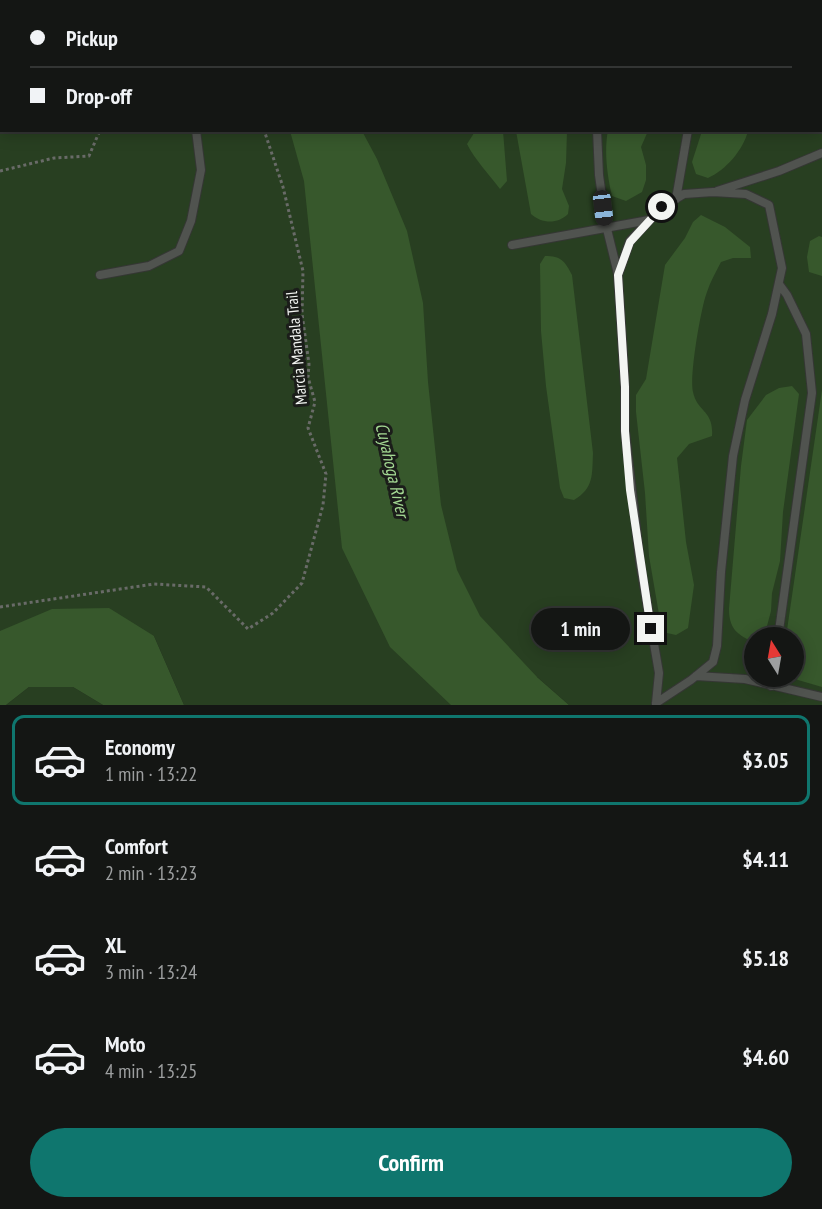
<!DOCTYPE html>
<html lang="en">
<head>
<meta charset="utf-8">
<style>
  body { margin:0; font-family:"PT Sans Narrow",sans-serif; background:#212322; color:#f1f3f6; height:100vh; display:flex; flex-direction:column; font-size:22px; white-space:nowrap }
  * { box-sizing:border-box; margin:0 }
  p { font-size:20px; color:#9d9fa0 }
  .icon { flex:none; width:33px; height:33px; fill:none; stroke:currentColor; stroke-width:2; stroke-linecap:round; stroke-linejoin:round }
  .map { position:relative; height:705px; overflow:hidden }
  .side { display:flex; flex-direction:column; background:#141614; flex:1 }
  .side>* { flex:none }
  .top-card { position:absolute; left:0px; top:0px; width:822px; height:132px; box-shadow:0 3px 15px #0003,0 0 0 2px #333534; display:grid; align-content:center; height:132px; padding:0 30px; background:#141614 }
  .needle { width:39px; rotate:349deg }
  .buttons { position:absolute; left:744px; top:627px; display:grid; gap:12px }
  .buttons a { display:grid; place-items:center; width:60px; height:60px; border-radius:50%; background:#141614; box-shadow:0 3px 15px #0003,0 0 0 2px #333534; font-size:30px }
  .end { position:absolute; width:27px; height:27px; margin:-14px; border:8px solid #f3f5f2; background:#111; box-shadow:0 0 0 3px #111 }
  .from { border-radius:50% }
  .bubble { position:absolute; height:42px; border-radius:21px; background:#141614; box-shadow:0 3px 15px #0003,0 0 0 2px #333534; font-size:20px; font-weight:700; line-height:42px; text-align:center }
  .car { position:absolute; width:18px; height:36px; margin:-18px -9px; border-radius:8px; box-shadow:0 0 4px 2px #0007; background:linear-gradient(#222 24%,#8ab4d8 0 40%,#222 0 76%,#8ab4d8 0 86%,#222 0) }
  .top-card b { display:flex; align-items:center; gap:21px; height:57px; font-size:22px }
  .top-card b+b { border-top:2px solid #333534 }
  .top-card i { width:15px; height:15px; background:#f1f3f6 }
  ul { padding:10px 0 0; list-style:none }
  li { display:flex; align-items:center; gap:18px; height:90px; margin:0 12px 9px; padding:0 18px; border:3px solid transparent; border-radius:12px }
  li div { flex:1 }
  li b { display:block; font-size:22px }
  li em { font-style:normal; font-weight:700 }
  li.active { border-color:#0f766e }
  li>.icon { width:54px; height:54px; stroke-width:1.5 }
  .cta { display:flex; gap:12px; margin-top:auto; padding:12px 30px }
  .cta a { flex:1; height:69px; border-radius:36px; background:#0f766e; color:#fff; font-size:24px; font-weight:700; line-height:69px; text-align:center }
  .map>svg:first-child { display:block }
  .green { fill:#283f21; fill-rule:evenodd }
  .water { fill:#37582c }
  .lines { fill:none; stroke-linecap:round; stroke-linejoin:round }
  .service-casing { stroke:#353734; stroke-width:10 }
  .path { stroke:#696b68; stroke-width:3; stroke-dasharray:3 3; stroke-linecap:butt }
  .service { stroke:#50534f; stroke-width:8 }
  .route { stroke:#f3f5f2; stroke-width:8 }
  .labels { text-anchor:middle; stroke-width:6; stroke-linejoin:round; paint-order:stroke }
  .street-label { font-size:16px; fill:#f3f5f2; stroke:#1b1d1a }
  .water-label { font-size:18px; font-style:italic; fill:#a4d993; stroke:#1b1d1a }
</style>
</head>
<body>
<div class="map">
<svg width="822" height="705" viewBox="0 0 822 705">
  <rect width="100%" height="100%" fill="#1b1d1a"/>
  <path class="green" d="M0,0H822V705H569L537,677L517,705H184L154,636L0,631ZM2,2H820V130H2ZM754,638H794V676H754Z
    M29,687H73L103,705H6Z"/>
  <path class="water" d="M476,130L503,131L507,181L500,189C489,174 475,160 467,144Z
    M608,130L650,131H648L641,147L646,165V180L642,192L626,201L612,196C607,175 604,151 608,130Z
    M290,131H362L377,159L407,231L423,303L428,382L441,505L457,570L480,616L537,677L569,705H451L390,647L342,548L304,181Z
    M516,131H567L566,163L562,189L569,206L568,214C558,224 542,224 531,214Z
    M702,131H748C743,150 726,170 708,178L696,174L692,162Z
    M701,215L725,227L750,247L751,258H733L721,262C716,272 710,282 707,292C701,307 689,377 693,392C697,412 714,410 712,436L689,444L677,458L686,542L694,585L688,628L676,635L667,633L661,626L649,556L645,493L636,412V395L646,379L665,265L685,238L693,222Z
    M819,236L822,237V276L809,272L807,257L810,241Z
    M545,256C561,256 565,261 572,275L593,453C592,475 594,488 574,500L564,498L560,488L546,386L541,331L540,264Z
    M792,386L799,394L783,512L780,561L772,593L771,611L767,626L751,641C736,634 729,627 729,609L741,466L747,420L766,395L779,388Z
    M822,390V687L798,680L793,677L794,638L786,637Z
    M109,608L154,636L184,705H103L73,687H29L6,705H0V631L52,609Z"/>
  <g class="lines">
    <g class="service-casing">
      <path id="service" d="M150,0L151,2
        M597,130L599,175L606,225L618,274
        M717,191L779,171L822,153
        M676,199L688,130
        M512,245L649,220
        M100,275L149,266L179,251L191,221L201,170L196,130
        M778,638L812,393L806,334L787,295L779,284
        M696,676L745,679L822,697
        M771,686L772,676
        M656,705V703L659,673L640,562L625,431V387L618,275L630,241L662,207L684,194L713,192L746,194L769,205L782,268L772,314L745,400L733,456L721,572L717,646L713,662L691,680L656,703"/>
    </g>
    <path class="path" d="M105,0L106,2
      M249,2V0
      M0,171L54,158L89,156L100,130
      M0,607L154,584L206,587L248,629L273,613L302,583L323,505L326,474L308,428L315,402L308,377L309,364L302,314L303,271L283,187L264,130"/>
    <use href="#service" class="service"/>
  </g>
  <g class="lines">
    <path class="route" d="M651,629L630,490L625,431V387L618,275L630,242L662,207"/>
  </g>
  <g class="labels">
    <g class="street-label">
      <text transform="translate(296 348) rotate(-95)" y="6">Marcia Mandala Trail</text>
    </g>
    <g class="water-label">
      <text transform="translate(392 470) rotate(77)" y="6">Cuyahoga River</text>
    </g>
  </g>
</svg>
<div class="buttons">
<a><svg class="needle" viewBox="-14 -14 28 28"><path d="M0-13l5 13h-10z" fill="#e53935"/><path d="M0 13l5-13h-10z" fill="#9d9fa0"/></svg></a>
</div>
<i class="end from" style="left:662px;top:207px"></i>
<i class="end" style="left:651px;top:629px"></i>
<div class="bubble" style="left:531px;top:608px;width:99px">1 min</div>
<i class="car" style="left:603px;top:208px;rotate:173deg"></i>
<div class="top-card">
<b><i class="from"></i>Pickup</b>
<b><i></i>Drop-off</b>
</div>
</div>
<section class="side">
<ul>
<li class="active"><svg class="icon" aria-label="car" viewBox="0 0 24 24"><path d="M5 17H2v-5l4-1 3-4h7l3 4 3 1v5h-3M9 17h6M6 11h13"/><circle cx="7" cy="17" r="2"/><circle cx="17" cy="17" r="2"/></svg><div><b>Economy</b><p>1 min · 13:22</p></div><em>$3.05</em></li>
<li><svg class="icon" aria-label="car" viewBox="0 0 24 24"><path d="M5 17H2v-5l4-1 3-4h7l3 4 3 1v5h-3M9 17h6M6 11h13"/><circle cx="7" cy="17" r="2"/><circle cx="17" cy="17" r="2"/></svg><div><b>Comfort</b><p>2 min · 13:23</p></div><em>$4.11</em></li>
<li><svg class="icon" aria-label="car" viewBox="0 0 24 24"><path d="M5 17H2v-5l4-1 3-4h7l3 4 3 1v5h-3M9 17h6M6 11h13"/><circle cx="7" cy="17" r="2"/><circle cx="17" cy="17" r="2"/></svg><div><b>XL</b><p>3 min · 13:24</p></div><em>$5.18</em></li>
<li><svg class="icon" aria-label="car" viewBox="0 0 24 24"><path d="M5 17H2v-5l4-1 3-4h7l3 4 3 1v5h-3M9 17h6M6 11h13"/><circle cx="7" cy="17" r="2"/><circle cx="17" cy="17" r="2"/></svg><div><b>Moto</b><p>4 min · 13:25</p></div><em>$4.60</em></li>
</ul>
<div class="cta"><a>Confirm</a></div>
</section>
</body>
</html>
